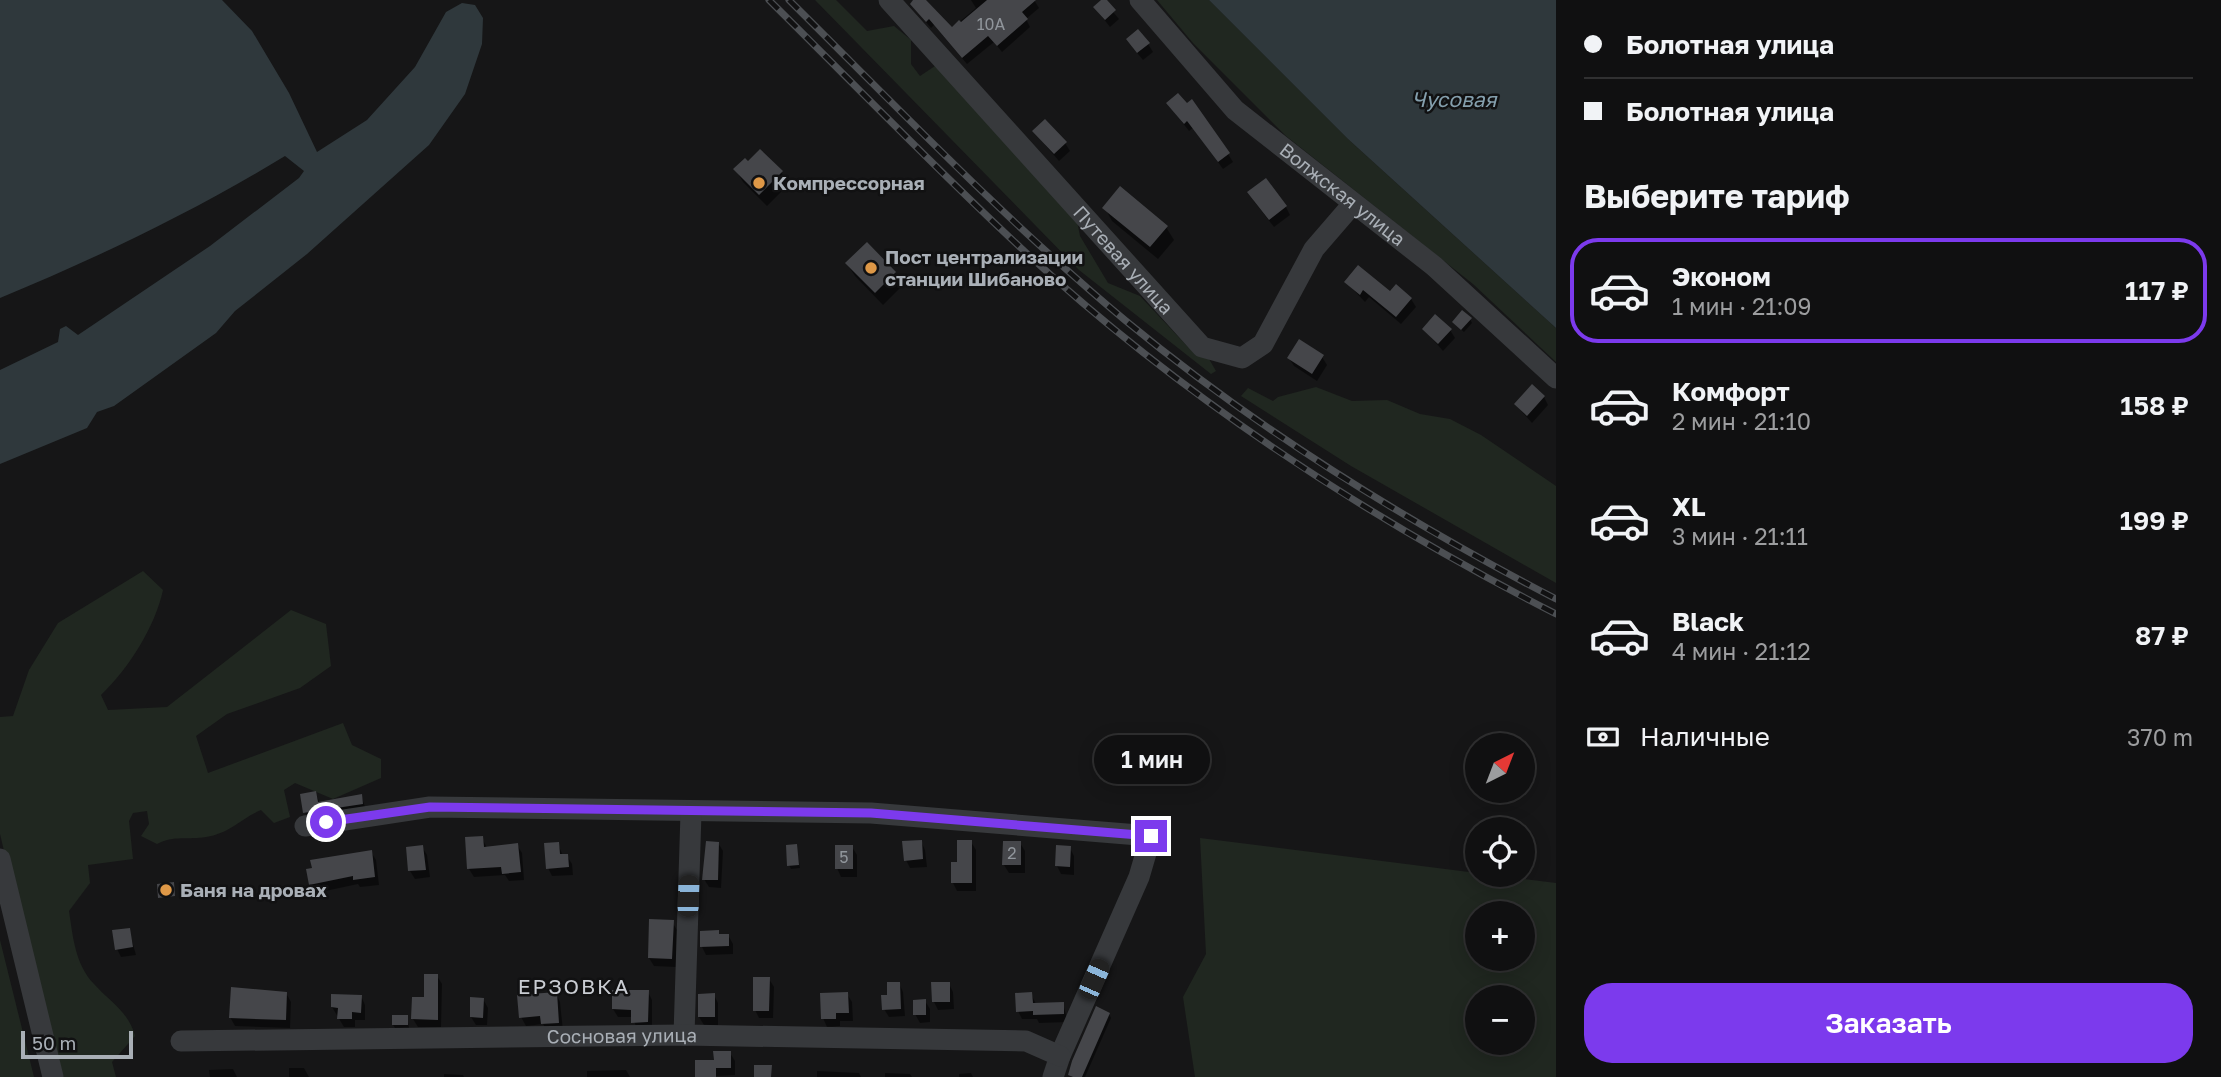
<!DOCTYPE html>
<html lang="ru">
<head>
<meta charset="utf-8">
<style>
  body { margin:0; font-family:"Golos Text",sans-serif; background:#19191a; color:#f1f3f6; height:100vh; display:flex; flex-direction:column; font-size:26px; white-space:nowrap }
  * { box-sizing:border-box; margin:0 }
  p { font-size:23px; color:#9c9d9f }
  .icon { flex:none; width:38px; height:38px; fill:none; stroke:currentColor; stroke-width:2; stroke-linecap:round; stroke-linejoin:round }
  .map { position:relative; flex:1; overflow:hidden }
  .details { display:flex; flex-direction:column; background:#101011; width:665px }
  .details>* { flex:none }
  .banner { display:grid; align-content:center; height:154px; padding:0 28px; background:#101011 }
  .needle { width:46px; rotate:42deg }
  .buttons { position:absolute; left:1465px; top:733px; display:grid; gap:14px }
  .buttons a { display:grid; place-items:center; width:70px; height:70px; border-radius:50%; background:#101011; box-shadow:0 4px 18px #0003,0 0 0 2px #303031; font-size:35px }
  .scale { position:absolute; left:21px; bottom:18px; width:112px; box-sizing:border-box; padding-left:7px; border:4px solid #a9afb6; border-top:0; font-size:19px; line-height:24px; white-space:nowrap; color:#a9afb6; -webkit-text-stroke:5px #111112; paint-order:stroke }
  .end { position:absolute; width:32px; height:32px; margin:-16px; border:9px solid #7c3aed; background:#fff; box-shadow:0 0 0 4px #fff }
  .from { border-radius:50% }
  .bubble { position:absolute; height:49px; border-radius:24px; background:#101011; box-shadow:0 4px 18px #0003,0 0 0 2px #303031; font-size:23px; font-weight:600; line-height:49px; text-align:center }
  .car { position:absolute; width:21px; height:42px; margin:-21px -10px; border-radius:9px; box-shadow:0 0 5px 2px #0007; background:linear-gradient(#222 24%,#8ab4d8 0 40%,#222 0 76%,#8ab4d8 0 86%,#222 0) }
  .banner b { display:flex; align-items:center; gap:24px; height:66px; font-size:26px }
  .banner b+b { border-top:2px solid #303031 }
  .banner i { width:18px; height:18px; background:#f1f3f6 }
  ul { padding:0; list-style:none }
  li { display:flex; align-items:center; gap:21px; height:105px; margin:0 14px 10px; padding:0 14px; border:4px solid transparent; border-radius:28px }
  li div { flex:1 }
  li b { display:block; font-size:26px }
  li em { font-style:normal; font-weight:600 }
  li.on { border-color:#7c3aed }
  li>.icon { width:63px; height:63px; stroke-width:1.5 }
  h2 { padding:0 28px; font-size:32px; line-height:84px }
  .pay { display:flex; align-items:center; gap:18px; height:77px; padding:0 28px; font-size:26px }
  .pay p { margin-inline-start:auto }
  .cta { display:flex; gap:14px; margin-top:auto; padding:14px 28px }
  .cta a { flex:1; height:80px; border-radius:28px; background:#7c3aed; color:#fff; font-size:28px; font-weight:600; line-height:80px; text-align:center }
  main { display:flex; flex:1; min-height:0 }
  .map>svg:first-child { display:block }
  .green { fill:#202720; fill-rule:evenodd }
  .water { fill:#2f383c }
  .shadow { fill:#0007 }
  .building { fill:#45464a }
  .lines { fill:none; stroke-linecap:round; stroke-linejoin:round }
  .minor { stroke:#37393c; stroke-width:21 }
  .rail-casing { stroke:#4c4f53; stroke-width:7 }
  .rail { stroke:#111112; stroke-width:4.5; stroke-dasharray:13; stroke-linecap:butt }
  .route { stroke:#7c3aed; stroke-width:9 }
  .poi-dot { fill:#de9847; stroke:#111112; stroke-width:2.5 }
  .labels { text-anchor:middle; stroke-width:5; stroke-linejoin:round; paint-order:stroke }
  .number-label { font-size:16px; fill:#90959b }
  .poi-label { font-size:19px; font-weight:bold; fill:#a9afb6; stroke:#111112; text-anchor:start }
  .street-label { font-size:19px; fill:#a9afb6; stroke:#111112 }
  .water-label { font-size:21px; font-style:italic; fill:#849fad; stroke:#111112 }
  .neighbourhood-label { font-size:21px; letter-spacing:2px; fill:#cacdd3; stroke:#111112 }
</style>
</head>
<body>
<main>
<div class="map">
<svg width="1556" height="1077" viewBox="0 0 1556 1077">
  <rect width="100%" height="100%" fill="#161617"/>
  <path class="green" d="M815,0H836L867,31L894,26L911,40V64L920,76L938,64L1076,216L1080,236L1108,283L1140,296L1188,347L1209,359L1216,371L1211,374L1079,270Z
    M1157,0H1209L1348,139L1556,328V362L1473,284L1286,136L1193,43Z
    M1316,387L1352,401L1387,400L1420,414L1450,419L1481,435L1556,486V583L1351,466L1241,396L1248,388L1273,401L1278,397Z
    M143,571L163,590C155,627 129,668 101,695L108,710L167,707L291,610L326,624L331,666L300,688L227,714L196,736L208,773L343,723L352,745L381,759V778L333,799L295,783L284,790L290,817L274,823L261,810C242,818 229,834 206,837C188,840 174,835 157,844L141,836L149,824L147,811L133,813L129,821L133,859L88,865L90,883L69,911C73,937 75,964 94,984C110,1002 129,1012 135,1036L112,1062L116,1077H58L0,834V717L13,716L29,670L58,623Z
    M1200,838L1556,883V1077H1195L1183,997L1206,954ZM1477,914H1522V959H1477ZM1477,998H1522V1043H1477Z
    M0,940L34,1077H0Z"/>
  <path class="water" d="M0,0H222L252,31L289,93L317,152L367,120L415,67L446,12L462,3L475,5L483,18L482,44L465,94L429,145L307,254L235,311L216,333L114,406L97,412L87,428L0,464V370L58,342L60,329L66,326L78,335L210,246L299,178L304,171L285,156C193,212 99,257 0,298Z
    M1209,0H1556V328L1348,139Z"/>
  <path class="shadow" d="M916,0H924L951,29L976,8L971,0H1034L1039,8L1026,19L1030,27L1002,52L994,42L967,64L934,25L931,28L917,11L912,4Z
    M1103,0L1119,19L1110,27L1095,8Z
    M1148,44L1153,52L1143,60L1133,48Z
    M1168,104L1228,154L1233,162L1223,169L1193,128L1189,131Z
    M1034,132L1065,143L1070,151L1059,161Z
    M748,164L781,172L789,184L767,206L743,182L736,170Z
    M1254,201L1286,207L1290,215L1274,227Z
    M1105,208L1166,227L1174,240L1158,259L1112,221Z
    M867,245L895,273L902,286L883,305L855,276L847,264Z
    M1346,282L1411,299L1416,307L1401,324L1369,297L1365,302Z
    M1470,319L1472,323L1464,332L1456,325Z
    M1424,329L1450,330L1455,338L1443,351Z
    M1322,357L1327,365L1317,381L1294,366L1289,358Z
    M1544,397L1548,405L1532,423L1516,405Z
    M315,793L320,803L361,796L367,812L309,821L305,812Z
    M482,838L487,848L517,845L522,853L524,880L509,881L505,875L474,877L469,869Z
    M921,841L925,850L927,867L910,868L906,860Z
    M971,842L976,850V891H957L953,883Z
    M718,843L723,851L721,888L709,887L704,879Z
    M1020,843L1025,851V873H1009L1004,865Z
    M558,844L563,856H567L572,864L573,875L552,876L548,868Z
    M796,845L800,868L791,869L789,865Z
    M422,847L427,855L430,877L415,879L410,871Z
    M852,847L857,855V877H841L837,868Z
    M1070,848L1074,856V875L1061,874L1057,866Z
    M371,852L376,860L379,885L360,887L358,884L316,893L311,884Z
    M672,922L677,930L676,967L654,966L649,958Z
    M129,930L136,955L121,957L117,949Z
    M728,935L733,944V954L706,955L702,947Z
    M437,976L442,984L441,1027H418L413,1019Z
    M769,979L774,987L773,1018H759L755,1010Z
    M899,983L903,992L905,1016L889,1017L884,1009Z
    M949,984L953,992L954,1009L938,1010L934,1002Z
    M648,992L652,1000V1030H637L633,1017H618L613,1009Z
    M286,993L291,1002L290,1028L235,1026L230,1017Z
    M556,994L560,1002L563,1031H547L543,1024L526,1026L521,1017Z
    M847,994L852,1002L853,1021H840V1026L827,1027L823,1018Z
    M1031,994L1036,1004H1063L1068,1022L1039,1023L1037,1019H1022L1018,1011Z
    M714,995L718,1003V1025H704L699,1017Z
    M361,996L365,1005V1020H355V1027H344L332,1007Z
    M483,999L488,1008L487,1025H476L471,1017Z
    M925,1001L930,1009V1022L920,1023L915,1014Z
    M1109,1014L1111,1018L1085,1077H1071Z
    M407,1017L409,1028H395L393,1025Z
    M730,1053L735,1061V1075L697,1077Z
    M289,1068H304L309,1077H289Z
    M233,1069L237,1077H210L209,1070Z
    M626,1070L630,1077H587V1071Z
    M817,1071L859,1073L861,1077H817Z
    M885,1073L910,1074L912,1077H885Z
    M971,1073L973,1077H959V1074Z
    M444,1074L463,1075L464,1077H444Z"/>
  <path class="building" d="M913,0H926L952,27L959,20L961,22L987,0H1036L1022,12L1028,19L997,46L988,36L962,58L929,19L926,22L910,4Z
    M1101,0H1107L1116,10L1105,20L1093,7Z
    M1138,29L1150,43L1137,53L1126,39Z
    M1178,93L1187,103L1192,99L1230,153L1218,162L1187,121L1184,124L1166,103Z
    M1045,119L1067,142L1054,154L1032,131Z
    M760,149L783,171L759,195L733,169L745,158L748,161Z
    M1266,178L1287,206L1269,220L1247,192Z
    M1120,186L1168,226L1150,247L1102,208Z
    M867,242L896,272L875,293L845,263Z
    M1358,265L1390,291L1396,284L1412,298L1396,317L1363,290L1360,295L1344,282Z
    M1462,310L1472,318L1461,330L1452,322Z
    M1435,314L1452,329L1438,344L1422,329Z
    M1299,339L1324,355L1312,374L1287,358Z
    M1532,384L1545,396L1527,416L1514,404Z
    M316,791L318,802L362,794L363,804L303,813L300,794Z
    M483,836L484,847L518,843L521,872L502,874L501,867L467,869L465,837Z
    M922,840L923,859L904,861L902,841Z
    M957,840H972V883H951V862H957Z
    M706,841L719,842L718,880H702Z
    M1003,841H1021V865H1002Z
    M559,842L560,854H568L569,867L546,869L544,843Z
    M797,844L799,865L787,866L786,845Z
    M423,845L426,870L408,871L406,847Z
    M835,845H853V869H835Z
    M1056,845L1071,846L1070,867L1055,866Z
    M372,850L375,877L353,880V876L309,885L306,869L312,868L310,860Z
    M174,882L175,896L158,898L157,884Z
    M649,919L674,920L672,959L648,958Z
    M130,928L133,947L115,950L112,930Z
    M719,930V934H729V946L700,947V931Z
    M424,974H438V1020L411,1019L412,997H424Z
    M753,977H770L769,1011H753Z
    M887,982H900L901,1009L882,1010L881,995H887Z
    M931,982H950V1002H932Z
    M231,987L287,992L286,1020L229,1018Z
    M612,990H649L648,1022L631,1023V1010L612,1009Z
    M557,992L559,1023L541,1024L540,1016L519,1018L517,995Z
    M848,992L849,1013H836V1019H821L820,993Z
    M1032,992L1033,1003L1064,1002V1014L1033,1015V1011L1016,1012L1015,993Z
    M715,993V1017H698V994Z
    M331,994L362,995L361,1013L352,1012V1019H337L338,1008L331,1007Z
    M470,997L484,998L483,1018L470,1017Z
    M926,999V1015H913V1000Z
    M1096,1006L1110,1013L1082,1077H1073L1068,1075L1072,1061Z
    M392,1015H408V1025H392Z
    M713,1051H731V1068H716V1077H695V1060H714Z
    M754,1065H772L771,1077H754Z"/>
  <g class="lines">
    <g class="minor">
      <path id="s1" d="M889,0L1202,347L1242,358L1263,344L1314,249L1352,205"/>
      <path id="s2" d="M1140,0L1235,110L1434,266L1556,378"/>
      <path d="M305,826L430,807L871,813L1151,836L1139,877L1060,1056L1053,1077"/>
      <path d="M0,859L53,1077"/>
      <path d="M684,1035L691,813"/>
      <path id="s3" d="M181,1041L684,1035L1026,1041L1060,1056"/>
    </g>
    <g class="rail-casing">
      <path id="rail" d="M769,0C853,83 935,168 1021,248C1180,396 1363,515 1556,614
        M789,0C899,109 1007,222 1126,321C1258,430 1404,520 1556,599"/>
    </g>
    <use href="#rail" class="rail"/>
  </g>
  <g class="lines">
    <path class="route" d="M326,822L430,807L871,813L1151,836"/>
  </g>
  <g class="poi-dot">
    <circle cx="759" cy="183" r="7"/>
    <circle cx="871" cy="268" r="7"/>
    <circle cx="166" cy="890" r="7"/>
  </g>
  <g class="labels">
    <g class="number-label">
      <text x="991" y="30">10А</text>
      <text x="1012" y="859">2</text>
      <text x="844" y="863">5</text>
    </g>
    <g class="poi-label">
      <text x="773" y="190">Компрессорная</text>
      <text x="885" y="264">Пост централизации<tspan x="885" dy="22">станции Шибаново</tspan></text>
      <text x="180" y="897">Баня на дровах</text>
    </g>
    <g class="street-label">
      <text dy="7" stroke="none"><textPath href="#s2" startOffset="282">Волжская улица</textPath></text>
      <text dy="7" stroke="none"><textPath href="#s1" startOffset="350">Путевая улица</textPath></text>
      <text dy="7" stroke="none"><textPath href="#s3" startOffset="441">Сосновая улица</textPath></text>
    </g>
    <g class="water-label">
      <text x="1454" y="107">Чусовая</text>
    </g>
    <g class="neighbourhood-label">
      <text x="574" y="994">ЕРЗОВКА</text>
    </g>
  </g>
</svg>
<div class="buttons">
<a><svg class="needle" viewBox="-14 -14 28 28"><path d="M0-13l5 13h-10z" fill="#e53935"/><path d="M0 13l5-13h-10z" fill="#9c9d9f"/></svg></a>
<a><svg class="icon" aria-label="locate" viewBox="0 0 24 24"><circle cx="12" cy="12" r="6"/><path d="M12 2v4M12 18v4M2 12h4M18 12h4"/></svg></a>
<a>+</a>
<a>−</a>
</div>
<div class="scale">50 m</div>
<i class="end from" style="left:326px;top:822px"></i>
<i class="end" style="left:1151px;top:836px"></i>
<div class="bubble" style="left:1094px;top:735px;width:116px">1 мин</div>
<i class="car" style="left:688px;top:896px;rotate:2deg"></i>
<i class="car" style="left:1094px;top:979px;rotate:24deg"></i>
</div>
<section class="details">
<div class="banner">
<b><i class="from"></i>Болотная улица</b>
<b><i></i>Болотная улица</b>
</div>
<h2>Выберите тариф</h2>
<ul>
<li class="on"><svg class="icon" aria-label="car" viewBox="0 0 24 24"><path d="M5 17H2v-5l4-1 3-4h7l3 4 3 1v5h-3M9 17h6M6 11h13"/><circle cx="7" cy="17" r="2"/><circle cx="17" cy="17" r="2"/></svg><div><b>Эконом</b><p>1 мин · 21:09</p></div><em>117 ₽</em></li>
<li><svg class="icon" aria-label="car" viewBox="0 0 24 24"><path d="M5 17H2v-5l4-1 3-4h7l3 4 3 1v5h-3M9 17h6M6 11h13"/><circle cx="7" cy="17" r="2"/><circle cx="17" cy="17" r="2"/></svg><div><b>Комфорт</b><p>2 мин · 21:10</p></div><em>158 ₽</em></li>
<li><svg class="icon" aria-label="car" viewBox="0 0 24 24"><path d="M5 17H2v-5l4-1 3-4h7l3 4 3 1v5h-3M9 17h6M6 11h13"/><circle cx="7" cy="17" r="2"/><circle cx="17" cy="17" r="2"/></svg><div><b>XL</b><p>3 мин · 21:11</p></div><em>199 ₽</em></li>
<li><svg class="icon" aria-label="car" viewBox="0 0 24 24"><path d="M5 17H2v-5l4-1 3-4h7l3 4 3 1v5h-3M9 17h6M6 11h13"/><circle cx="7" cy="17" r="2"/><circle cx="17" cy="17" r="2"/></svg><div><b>Black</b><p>4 мин · 21:12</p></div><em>87 ₽</em></li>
</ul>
<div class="pay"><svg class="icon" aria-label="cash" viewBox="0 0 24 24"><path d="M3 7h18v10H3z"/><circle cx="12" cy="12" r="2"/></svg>Наличные<p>370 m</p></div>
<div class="cta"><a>Заказать</a></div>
</section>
</main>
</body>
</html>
